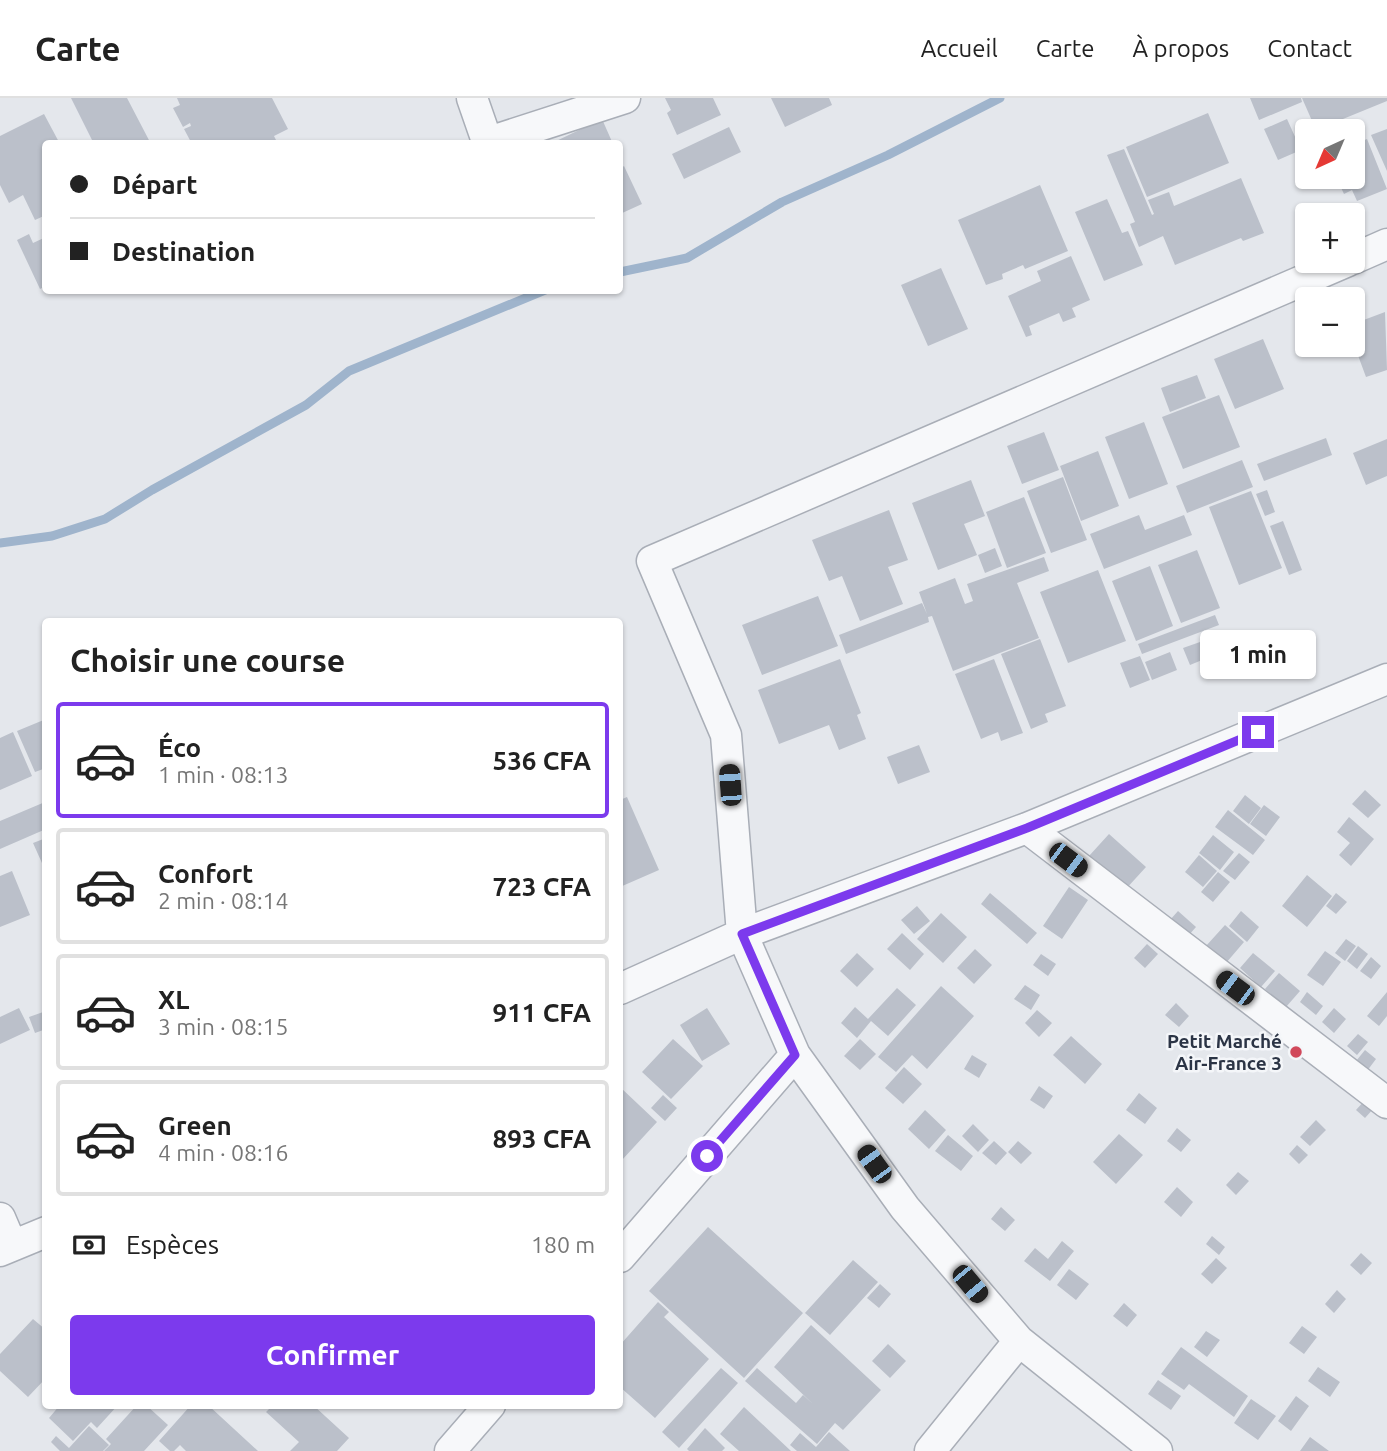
<!DOCTYPE html>
<html lang="fr">
<head>
<meta charset="utf-8">
<style>
  body { margin:0; font-family:Ubuntu,sans-serif; background:#f6f6f6; color:#222; height:100vh; display:flex; flex-direction:column; font-size:26px; white-space:nowrap }
  * { box-sizing:border-box; margin:0 }
  p { font-size:23px; color:#767676 }
  .icon { flex:none; width:38px; height:38px; fill:none; stroke:currentColor; stroke-width:2; stroke-linecap:round; stroke-linejoin:round }
  .map { position:relative; flex:1; overflow:hidden }
  .side { position:absolute; left:42px; top:520px; width:581px; height:791px; display:flex; flex-direction:column; background:#fff; border-radius:7px; box-shadow:0 2px 5px #0004 }
  .side>* { flex:none }
  .hud { position:absolute; left:42px; top:42px; width:581px; height:154px; border-radius:7px; box-shadow:0 2px 5px #0004; display:grid; align-content:center; height:154px; padding:0 28px; background:#fff }
  .needle { width:46px; rotate:224deg }
  .tools { position:absolute; left:1295px; top:21px; display:grid; gap:14px }
  .tools a { display:grid; place-items:center; width:70px; height:70px; border-radius:7px; background:#fff; box-shadow:0 2px 5px #0004; font-size:35px }
  .end { position:absolute; width:32px; height:32px; margin:-16px; border:9px solid #7c3aed; background:#fff; box-shadow:0 0 0 4px #fff }
  .from { border-radius:50% }
  .bubble { position:absolute; height:49px; border-radius:7px; background:#fff; box-shadow:0 2px 5px #0004; font-size:23px; font-weight:600; line-height:49px; text-align:center }
  .car { position:absolute; width:21px; height:42px; margin:-21px -10px; border-radius:9px; box-shadow:0 0 5px 2px #0007; background:linear-gradient(#222 24%,#8ab4d8 0 40%,#222 0 76%,#8ab4d8 0 86%,#222 0) }
  .hud b { display:flex; align-items:center; gap:24px; height:66px; font-size:26px }
  .hud b+b { border-top:2px solid #e0e0e0 }
  .hud i { width:18px; height:18px; background:#222 }
  ul { padding:0; list-style:none }
  li { display:flex; align-items:center; gap:21px; height:116px; margin:0 14px 10px; padding:0 14px; border:4px solid #e0e0e0; border-radius:7px }
  li div { flex:1 }
  li b { display:block; font-size:26px }
  li em { font-style:normal; font-weight:600 }
  li.on { border-color:#7c3aed }
  li>.icon { width:63px; height:63px; stroke-width:1.5 }
  h2 { padding:0 28px; font-size:32px; line-height:84px }
  .pay { display:flex; align-items:center; gap:18px; height:77px; padding:0 28px; font-size:26px }
  .pay p { margin-inline-start:auto }
  .primary-button { display:flex; gap:14px; margin-top:auto; padding:14px 28px }
  .primary-button a { flex:1; height:80px; border-radius:7px; background:#7c3aed; color:#fff; font-size:28px; font-weight:600; line-height:80px; text-align:center }
  header { display:flex; align-items:center; gap:42px; box-sizing:border-box; height:98px; padding:0 35px; background:#fff; border-bottom:2px solid #e0e0e0 }
  header strong { font-size:33px }
  nav { display:flex; gap:38px; margin-inline-start:auto; font-size:24px }
  .map>svg:first-child { display:block }
  .lines { fill:none; stroke-linecap:round; stroke-linejoin:round }
  .stream { stroke:#9fb4cc; stroke-width:9 }
  .building { fill:#bbc0ca }
  .minor-casing { stroke:#a9aeb7; stroke-width:33 }
  .minor { stroke:#f7f8fa; stroke-width:30 }
  .route { stroke:#7c3aed; stroke-width:9 }
  .poi-dot { fill:#d1495b; stroke:#f4f6f9; stroke-width:2.5 }
  .labels { text-anchor:middle; stroke-width:5; stroke-linejoin:round; paint-order:stroke }
  .poi-label { font-size:19px; font-weight:bold; fill:#2b3445; stroke:#f4f6f9; text-anchor:end }
</style>
</head>
<body>
<header>
<strong>Carte</strong>
<nav><a>Accueil</a><a>Carte</a><a>À propos</a><a>Contact</a></nav>
</header>
<div class="map">
<svg width="1387" height="1353" viewBox="0 0 1387 1353">
  <rect width="100%" height="100%" fill="#e4e7ec"/>
  <g class="lines">
    <path class="stream" d="M620,174L687,160L782,104L888,57L1000,0
      M0,445L52,438L105,421L152,392L306,307L349,273L545,192"/>
  </g>
  <path class="building" d="M71,0H127L151,46H94Z
    M177,0H272L288,31L274,38L278,46H201L199,42L192,46L184,31L191,28L190,25L183,29L173,10L180,7Z
    M665,0H713L721,17L677,37L667,15L671,12Z
    M771,0H829L832,7L785,29Z
    M1250,0H1301L1302,4L1259,22Z
    M1302,0H1387V3L1316,32Z
    M1208,15L1229,65L1147,99L1126,49Z
    M44,16L60,46H46V117L35,122L23,97L9,105L0,87V38Z
    M602,21L613,46H550Z
    M1287,21L1301,52L1278,62L1264,31Z
    M729,29L741,54L684,81L672,56Z
    M1387,31V73L1371,37Z
    M1367,41L1387,91L1357,103L1352,92L1344,96L1336,79H1353V47Z
    M1124,51L1152,117L1154,116L1148,102L1169,94L1174,108L1241,80L1264,135L1243,143L1241,140L1175,167L1163,138L1139,149L1130,126L1135,124L1107,57Z
    M624,68L642,106L620,116V71Z
    M1040,87L1068,153L1025,171L1023,167L1002,176L1003,181L986,187L958,122Z
    M1107,101L1122,135L1128,133L1143,167L1104,183L1075,114Z
    M29,136L33,145L46,139V188L40,191L17,142Z
    M1071,158L1090,202L1072,210L1076,219L1063,224L1059,215L1029,228L1032,237L1026,239L1008,198L1041,183L1037,173Z
    M941,170L968,231L928,248L901,187Z
    M1385,214L1387,272L1366,279L1353,244V226Z
    M1263,241L1284,291L1235,311L1214,261Z
    M1197,277L1206,300L1170,314L1161,290Z
    M1219,297L1240,349L1183,371L1162,319Z
    M1144,324L1168,386L1129,401L1105,339Z
    M1044,334L1059,372L1022,386L1007,348Z
    M1326,340L1332,357L1264,383L1257,366Z
    M1387,341V378L1366,387L1353,355Z
    M1098,353L1119,408L1081,423L1060,368Z
    M1242,362L1253,389L1187,415L1176,388Z
    M1063,379L1087,442L1051,455L1027,393Z
    M971,382L985,418L964,426L977,457L938,472L912,405Z
    M1267,392L1275,414L1265,418L1256,396Z
    M1251,393L1282,470L1239,487L1209,409Z
    M1024,399L1046,455L1007,470L986,414Z
    M889,412L908,462L888,469L903,506L860,523L842,478L829,483L812,442Z
    M1139,417L1145,432L1184,417L1192,437L1104,471L1090,436Z
    M1283,423L1302,472L1289,477L1270,428Z
    M995,450L1002,468L985,475L978,457Z
    M1197,452L1220,510L1181,525L1158,467Z
    M1044,459L1049,473L1017,485L1039,540L953,573L932,518L928,519L929,524L846,556L839,537L922,505L927,516L919,494L955,480L965,506L973,503L967,486Z
    M1150,468L1173,528L1136,543L1112,483Z
    M1098,472L1126,543L1068,565L1040,494Z
    M818,498L838,548L762,577L742,527Z
    M1215,517L1219,527L1142,556L1138,546Z
    M1040,541L1066,608L1045,616L1048,624L1031,631L1001,556Z
    M1200,544L1207,560L1190,567L1183,550Z
    M1170,554L1177,572L1152,582L1145,564Z
    M1140,558L1150,582L1130,590L1120,565Z
    M840,561L861,615L857,617L866,641L839,652L829,627L779,646L758,592Z
    M994,561L1023,635L1001,643L998,634L981,641L955,576Z
    M46,621V670L35,674L17,633Z
    M13,634L32,678L0,692V640Z
    M919,647L930,674L898,686L887,659Z
    M1365,692L1381,707L1368,720L1352,706Z
    M1245,697L1261,710L1249,726L1233,713Z
    M627,699L659,772L620,789V702Z
    M45,704L46,731L0,751V723Z
    M1264,707L1280,719L1266,738L1250,726Z
    M1228,712L1265,742L1253,757L1215,729Z
    M1349,719L1374,741L1351,768L1339,757L1350,745L1337,734Z
    M1109,736L1146,769L1125,792L1089,758Z
    M1213,737L1234,754L1220,772L1199,755Z
    M46,740V774L33,745Z
    M1239,755L1250,764L1235,782L1223,773Z
    M1199,757L1217,773L1203,789L1185,774Z
    M12,773L30,817L0,829V778Z
    M1218,774L1230,784L1213,804L1201,794Z
    M1307,777L1332,798L1307,829L1282,808Z
    M1069,789L1088,802L1062,841L1043,828Z
    M990,795L1037,835L1027,846L981,806Z
    M1336,795L1347,804L1336,816L1326,808Z
    M917,808L930,823L914,836L901,822Z
    M1178,813L1196,829L1188,838L1170,822Z
    M1241,813L1259,829L1247,844L1229,828Z
    M941,815L967,839L943,865L917,841Z
    M1225,827L1244,844L1226,865L1206,848Z
    M902,835L924,856L910,872L887,851Z
    M1346,841L1356,848L1345,863L1335,855Z
    M1147,846L1158,856L1145,870L1134,860Z
    M1358,848L1368,856L1357,871L1347,863Z
    M975,851L992,867L974,886L957,870Z
    M1325,853L1341,864L1323,888L1307,877Z
    M857,855L874,871L857,889L840,873Z
    M1253,855L1275,873L1261,889L1240,870Z
    M1041,856L1056,866L1048,878L1033,867Z
    M1371,859L1381,868L1371,881L1360,873Z
    M1279,875L1300,893L1286,909L1265,891Z
    M1025,887L1040,897L1031,912L1014,901Z
    M941,888L974,918L927,971L912,957L896,974L878,959Z
    M897,890L916,907L888,938L871,923L857,940L841,925L855,909L868,921Z
    M1307,894L1323,908L1316,917L1300,904Z
    M1387,894V918L1379,928L1367,918Z
    M1176,905L1189,918L1179,929L1165,917Z
    M19,910L30,932L0,946V919Z
    M707,910L730,946L702,963L680,927Z
    M1334,910L1346,921L1334,935L1322,924Z
    M1037,912L1052,925L1039,939L1025,925Z
    M46,913V931L35,935L29,919Z
    M1358,936L1368,944L1357,957L1347,948Z
    M1071,938L1102,966L1085,986L1053,957Z
    M673,941L703,968L671,1001L642,974Z
    M860,941L876,956L860,972L844,958Z
    M1365,952L1376,961L1364,977L1352,968Z
    M972,957L987,966L979,980L964,971Z
    M904,969L922,986L903,1006L885,990Z
    M1039,988L1053,998L1044,1011L1030,1002Z
    M620,989L657,1024L622,1062L620,1060Z
    M1139,995L1157,1010L1145,1026L1126,1012Z
    M663,997L677,1010L665,1023L651,1010Z
    M1365,1002L1374,1010L1365,1020L1356,1012Z
    M925,1012L946,1032L929,1051L908,1031Z
    M1316,1022L1326,1032L1310,1048L1300,1039Z
    M973,1026L989,1042L978,1054L962,1038Z
    M1177,1030L1191,1042L1181,1054L1167,1043Z
    M1119,1036L1143,1057L1116,1086L1093,1064Z
    M948,1037L973,1058L961,1073L935,1053Z
    M994,1043L1007,1055L996,1067L982,1055Z
    M1018,1043L1032,1055L1021,1066L1008,1054Z
    M1297,1047L1308,1057L1299,1066L1289,1056Z
    M1238,1074L1249,1083L1236,1097L1226,1087Z
    M1177,1089L1193,1104L1181,1119L1164,1104Z
    M1001,1109L1015,1122L1005,1133L991,1121Z
    M708,1129L803,1215L744,1280L649,1193Z
    M1212,1138L1225,1149L1219,1157L1206,1146Z
    M1062,1143L1074,1153L1050,1183L1024,1163L1035,1150L1048,1161Z
    M1361,1155L1372,1165L1361,1177L1350,1167Z
    M1216,1160L1227,1170L1212,1186L1201,1176Z
    M853,1162L878,1184L830,1237L805,1215Z
    M1069,1171L1089,1186L1076,1202L1057,1187Z
    M880,1186L891,1196L879,1210L867,1200Z
    M1337,1192L1346,1201L1334,1215L1325,1206Z
    M658,1204L669,1214L664,1219L709,1261L655,1320L620,1289V1247Z
    M1124,1205L1137,1217L1127,1229L1113,1218Z
    M33,1221L46,1232V1280L28,1299L0,1273V1256Z
    M811,1227L881,1292L843,1332L835,1325L817,1346L745,1283L757,1270L796,1305L803,1297L813,1306L774,1269Z
    M1302,1228L1317,1239L1304,1256L1289,1245Z
    M1206,1233L1220,1242L1207,1259L1194,1249Z
    M888,1246L906,1263L890,1280L872,1263Z
    M1181,1249L1248,1298L1234,1319L1189,1286L1184,1292L1161,1276Z
    M1318,1269L1340,1284L1330,1299L1308,1283Z
    M721,1270L738,1285L679,1350L662,1334Z
    M1158,1282L1181,1298L1171,1312L1148,1296Z
    M1296,1298L1309,1308L1291,1333L1278,1323Z
    M1251,1301L1276,1318L1258,1342L1234,1325Z
    M60,1307H118L97,1330L91,1324L73,1343L49,1320Z
    M137,1307H146L168,1327L144,1353H104L111,1346L106,1341Z
    M191,1307H208L258,1353H186L180,1347L174,1353H170L159,1343Z
    M273,1307H313L349,1340L337,1353H290L299,1344L266,1314Z
    M744,1309L791,1353H739L720,1336Z
    M89,1328L109,1347L103,1353H60L51,1344L56,1338L69,1350Z
    M705,1330L725,1350L722,1353H689L687,1351Z
    M829,1334L850,1353H797L790,1347L800,1335L816,1349Z
    M1310,1339L1329,1353H1300Z"/>
  <g class="lines">
    <g class="minor-casing">
      <path id="minor" d="M472,0L488,46
        M489,44L625,0
        M1353,161L1387,146
        M1027,730L1387,1005
        M620,891L742,836L1027,730L1387,581
        M0,1120L12,1148
        M0,1153L46,1134
        M620,1159L795,957
        M450,1353L490,1307
        M930,1353L1019,1243
        M1157,1353L1019,1243L905,1110L795,957L742,836L726,637L652,463L1348,163"/>
    </g>
    <use href="#minor" class="minor"/>
  </g>
  <g class="lines">
    <path class="route" d="M707,1058L795,957L742,836L1027,730L1258,634"/>
  </g>
  <circle class="poi-dot" cx="1296" cy="954" r="7"/>
  <g class="labels">
    <g class="poi-label">
      <text x="1282" y="950">Petit Marché<tspan x="1282" dy="22">Air-France 3</tspan></text>
    </g>
  </g>
</svg>
<div class="tools">
<a><svg class="needle" viewBox="-14 -14 28 28"><path d="M0-13l5 13h-10z" fill="#e53935"/><path d="M0 13l5-13h-10z" fill="#767676"/></svg></a>
<a>+</a>
<a>−</a>
</div>
<i class="end from" style="left:707px;top:1058px"></i>
<i class="end" style="left:1258px;top:634px"></i>
<div class="bubble" style="left:1200px;top:532px;width:116px">1 min</div>
<i class="car" style="left:730px;top:687px;rotate:356deg"></i>
<i class="car" style="left:1068px;top:762px;rotate:127deg"></i>
<i class="car" style="left:1235px;top:890px;rotate:307deg"></i>
<i class="car" style="left:874px;top:1066px;rotate:324deg"></i>
<i class="car" style="left:970px;top:1186px;rotate:140deg"></i>
<div class="hud">
<b><i class="from"></i>Départ</b>
<b><i></i>Destination</b>
</div>
<section class="side">
<h2>Choisir une course</h2>
<ul>
<li class="on"><svg class="icon" aria-label="car" viewBox="0 0 24 24"><path d="M5 17H2v-5l4-1 3-4h7l3 4 3 1v5h-3M9 17h6M6 11h13"/><circle cx="7" cy="17" r="2"/><circle cx="17" cy="17" r="2"/></svg><div><b>Éco</b><p>1 min · 08:13</p></div><em>536 CFA</em></li>
<li><svg class="icon" aria-label="car" viewBox="0 0 24 24"><path d="M5 17H2v-5l4-1 3-4h7l3 4 3 1v5h-3M9 17h6M6 11h13"/><circle cx="7" cy="17" r="2"/><circle cx="17" cy="17" r="2"/></svg><div><b>Confort</b><p>2 min · 08:14</p></div><em>723 CFA</em></li>
<li><svg class="icon" aria-label="car" viewBox="0 0 24 24"><path d="M5 17H2v-5l4-1 3-4h7l3 4 3 1v5h-3M9 17h6M6 11h13"/><circle cx="7" cy="17" r="2"/><circle cx="17" cy="17" r="2"/></svg><div><b>XL</b><p>3 min · 08:15</p></div><em>911 CFA</em></li>
<li><svg class="icon" aria-label="car" viewBox="0 0 24 24"><path d="M5 17H2v-5l4-1 3-4h7l3 4 3 1v5h-3M9 17h6M6 11h13"/><circle cx="7" cy="17" r="2"/><circle cx="17" cy="17" r="2"/></svg><div><b>Green</b><p>4 min · 08:16</p></div><em>893 CFA</em></li>
</ul>
<div class="pay"><svg class="icon" aria-label="cash" viewBox="0 0 24 24"><path d="M3 7h18v10H3z"/><circle cx="12" cy="12" r="2"/></svg>Espèces<p>180 m</p></div>
<div class="primary-button"><a>Confirmer</a></div>
</section>
</div>
</body>
</html>
